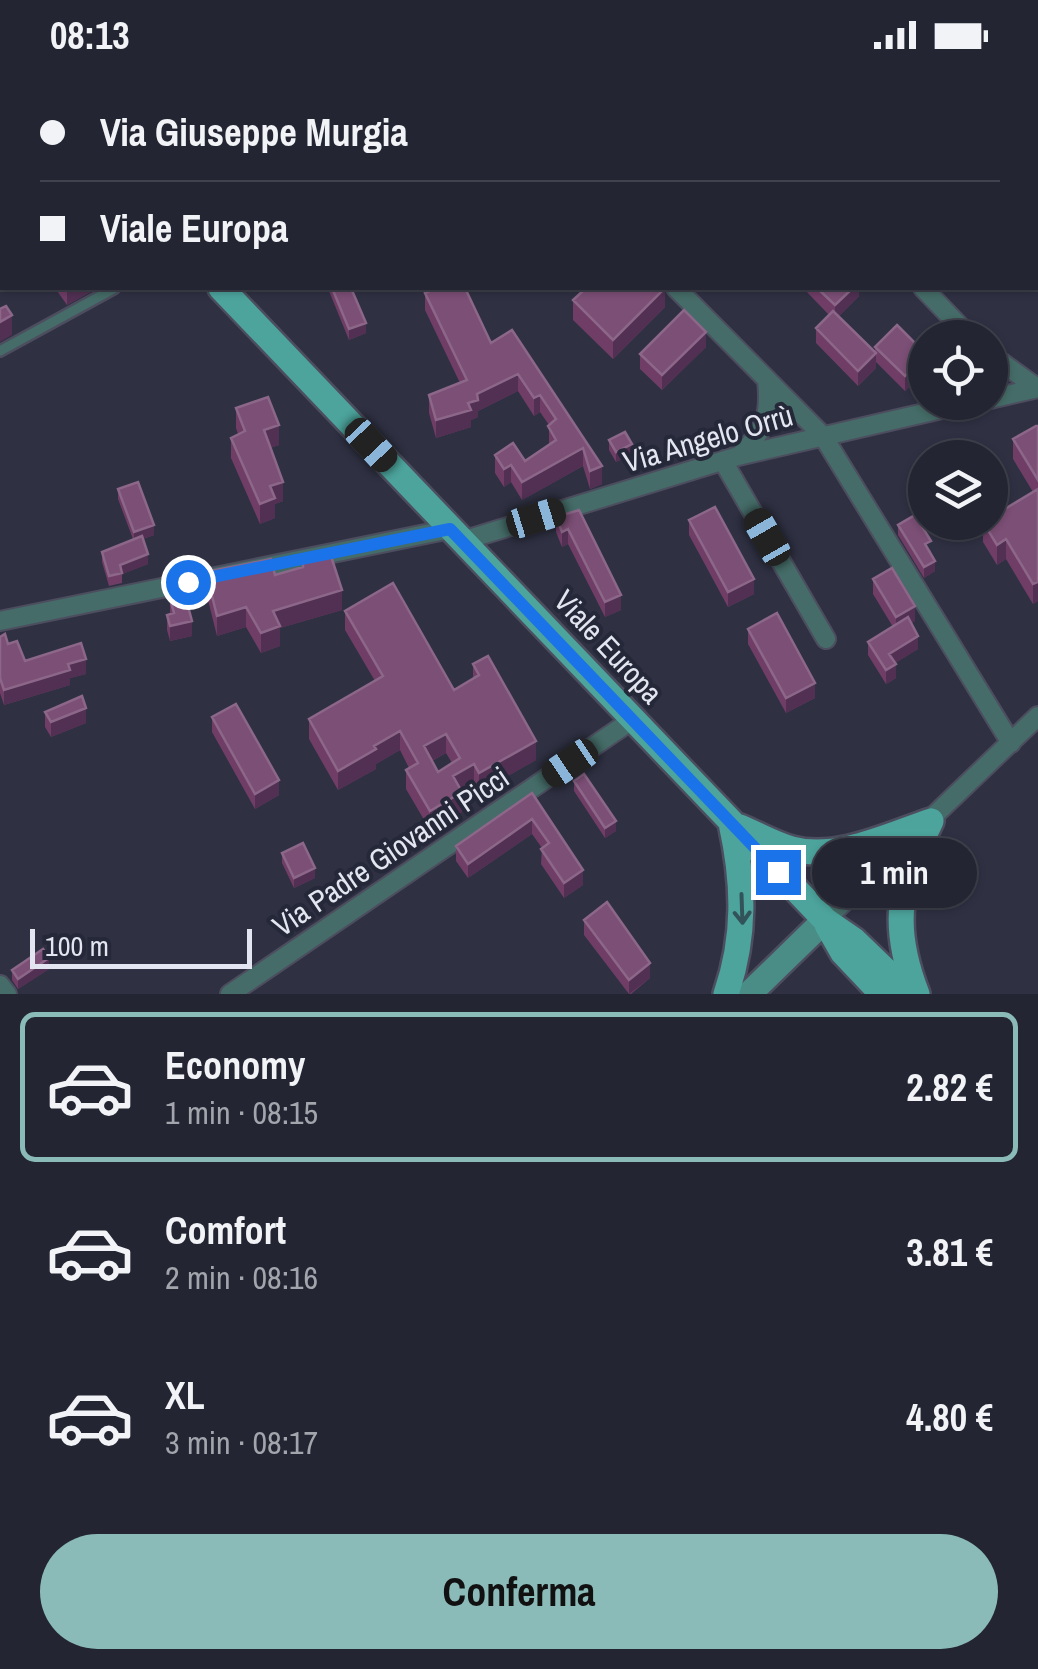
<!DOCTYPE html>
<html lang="it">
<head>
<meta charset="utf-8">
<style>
  body { margin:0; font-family:"Archivo Narrow",sans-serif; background:#2b2d3a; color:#f1f3f6; height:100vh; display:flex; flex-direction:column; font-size:38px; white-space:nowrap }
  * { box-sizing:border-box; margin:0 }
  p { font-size:32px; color:#a3a5ac }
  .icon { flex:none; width:55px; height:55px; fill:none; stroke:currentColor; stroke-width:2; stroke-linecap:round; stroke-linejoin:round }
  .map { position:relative; height:924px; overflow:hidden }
  .sheet { display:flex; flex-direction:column; background:#232532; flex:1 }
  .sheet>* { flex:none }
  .banner { position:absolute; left:0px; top:0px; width:1040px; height:220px; box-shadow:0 2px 8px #0004,0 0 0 2px #40424d; display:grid; align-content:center; height:220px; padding:0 40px; background:#232532 }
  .buttons { position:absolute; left:908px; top:250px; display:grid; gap:20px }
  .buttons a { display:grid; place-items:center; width:100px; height:100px; border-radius:50%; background:#232532; box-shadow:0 2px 8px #0004,0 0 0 2px #40424d; font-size:50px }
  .scale { position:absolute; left:30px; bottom:25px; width:222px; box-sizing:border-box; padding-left:10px; border:5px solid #e3e6f1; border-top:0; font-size:28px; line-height:35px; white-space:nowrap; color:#e3e6f1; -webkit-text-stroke:8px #252838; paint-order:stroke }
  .end { position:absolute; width:45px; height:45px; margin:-22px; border:12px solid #1a73e8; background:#fff; box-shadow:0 0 0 5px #fff }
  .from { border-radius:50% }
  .bubble { position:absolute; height:70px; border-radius:35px; background:#232532; box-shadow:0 2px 8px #0004,0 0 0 2px #40424d; font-size:32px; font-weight:700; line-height:70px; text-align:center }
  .car { position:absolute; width:30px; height:60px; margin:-30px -15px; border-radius:12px; box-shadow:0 0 8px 2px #0007; background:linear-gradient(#222 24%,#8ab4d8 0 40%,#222 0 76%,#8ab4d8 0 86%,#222 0) }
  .banner b { display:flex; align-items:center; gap:35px; height:95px; font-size:38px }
  .banner b+b { border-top:2px solid #40424d }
  .banner i { width:25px; height:25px; background:#f1f3f6 }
  ul { padding:18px 0 0; list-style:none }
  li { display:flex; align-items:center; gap:30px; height:150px; margin:0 20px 15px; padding:0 20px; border:5px solid transparent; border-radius:15px }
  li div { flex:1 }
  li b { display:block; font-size:38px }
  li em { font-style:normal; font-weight:700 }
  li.selected { border-color:#8bbbb9 }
  li>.icon { width:90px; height:90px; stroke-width:1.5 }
  .primary-button { display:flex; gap:20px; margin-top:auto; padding:20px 40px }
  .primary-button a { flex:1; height:115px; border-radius:60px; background:#8bbbb9; color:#111; font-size:40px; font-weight:700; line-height:115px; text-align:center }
  .status { display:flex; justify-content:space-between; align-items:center; height:70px; padding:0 50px; background:#232532; direction:ltr }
  .status svg { height:28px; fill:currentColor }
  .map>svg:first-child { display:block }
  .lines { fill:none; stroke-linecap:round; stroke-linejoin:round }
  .lane-casing { stroke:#4c4e5f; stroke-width:14 }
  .street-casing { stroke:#4c4e5f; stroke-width:22 }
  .secondary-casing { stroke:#4c4e5f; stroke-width:30 }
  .primary-casing { stroke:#4c4e5f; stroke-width:30 }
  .lane { stroke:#456c68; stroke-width:9 }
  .street { stroke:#456c68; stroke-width:18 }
  .secondary { stroke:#4a8c86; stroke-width:25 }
  .primary { stroke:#4ca49c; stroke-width:25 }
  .wall { fill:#703d67; fill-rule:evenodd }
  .shaded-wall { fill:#513053 }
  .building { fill:#7c4f76; stroke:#8c6789; stroke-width:2.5; fill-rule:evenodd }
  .oneway { stroke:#33535b }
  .route { stroke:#1a73e8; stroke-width:12 }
  .labels { text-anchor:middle; stroke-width:8; stroke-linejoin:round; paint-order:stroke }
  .street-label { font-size:30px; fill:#e3e6f1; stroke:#252838 }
</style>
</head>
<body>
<div class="status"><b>08:13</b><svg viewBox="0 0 49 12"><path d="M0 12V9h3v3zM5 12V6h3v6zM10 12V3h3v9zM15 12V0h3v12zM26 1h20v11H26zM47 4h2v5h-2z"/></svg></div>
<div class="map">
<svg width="1038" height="924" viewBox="0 0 1038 924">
  <rect width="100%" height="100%" fill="#2f3143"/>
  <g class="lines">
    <g class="lane-casing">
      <path id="lane" d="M0,281L115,218"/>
    </g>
    <g class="street-casing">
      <path id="street" d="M714,0L717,2
        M966,0L969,2
        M469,2L473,0
        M676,218L823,366L1011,673
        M923,218L971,268
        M990,284L1037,318
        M990,329L1038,318
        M740,385C765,360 771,346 767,310
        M723,391L826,569
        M462,471L738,386L972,332
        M0,551L450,459
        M825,850L1038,646
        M0,915L7,924
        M230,924L632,650"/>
    </g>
    <g class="secondary-casing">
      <path id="secondary" d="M749,924L825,850"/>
    </g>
    <g class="primary-casing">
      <path id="primary" d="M16,0L18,2
        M48,0L50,2
        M221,218L825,850L854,870L910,924
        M740,757C757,764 774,774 792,779C837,791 889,765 931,751
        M827,855L843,883L882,924
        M726,924C746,866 744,812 731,753
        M917,924C890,854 899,817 931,751"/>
    </g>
    <use href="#lane" class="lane"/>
    <use href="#street" class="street"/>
    <use href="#secondary" class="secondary"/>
    <use href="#primary" class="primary"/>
  </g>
  <path class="wall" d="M543,0H601L602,2H546Z
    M990,0H1038V16V2H992Z
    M0,65L2,69V142L0,138Z
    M55,218H94V220L67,235Z
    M329,218H351L366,263L349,270L329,221Z
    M805,218H859V226L839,246L875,282V277L925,283V301L905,321L876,292V298L858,316L816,273V258L829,245L805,220Z
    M425,223L491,273L512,260L602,414L590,419L583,396L522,430L511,412L504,417L495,403V385L525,391L549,375V355L540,342L534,346L518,321L478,341V347L471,350V357L436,368L429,343V325L460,313L425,240Z
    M573,230L665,237L613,289L573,250Z
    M706,277L662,320L640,299V284Z
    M236,338L279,375L270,378L283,431L275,434V448L260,454L231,388V368L238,364L236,358Z
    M1038,356V531L1033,534L1006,489L997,495L983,472V452L1033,422L1013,389V369Z
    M609,370L632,384L616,392L609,380Z
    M118,419L154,465L143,469L148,494L122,504V513L109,516L102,492V482L133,469L118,429Z
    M579,440L621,540L605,547L568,474L562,477L556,462V447Z
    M689,450L754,524L728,537L689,465Z
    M898,455L931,481L929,482L935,501L924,508L898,465Z
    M206,502L275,505L342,540L280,558V576L261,583L246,557L217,566L206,522Z
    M873,509L915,551L911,553L918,579L895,593L896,608L886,614L868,585V572L893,557L873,524Z
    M170,529L192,566L170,571L167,560V545L170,544Z
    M345,541L454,620L473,609V594L536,690L479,722L474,714L461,721L462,742L430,760L406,719V700L409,698L400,680L376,694V699L338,720L309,669V649L375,611L345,560ZM446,683L452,693L438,702L432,691Z
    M748,559L815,628L786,643L748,574Z
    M0,567L25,591L86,604L70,608V615L4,635L0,623Z
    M45,642L86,653L51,667L45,657Z
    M212,647L279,725L255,739L212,662Z
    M574,711L616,761L605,768L574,721Z
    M532,723L583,815L564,828L541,794L542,778L532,764L468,808L456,791V776Z
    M282,783L315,808L294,818L282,793Z
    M584,850L650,908L631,924H629L584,865Z
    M49,899L18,919L12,910V900Z"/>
  <path class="shaded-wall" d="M67,218H94V220L67,235Z
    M665,218V237L613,289V270Z
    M853,218H859V226L835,250V235Z
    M12,245V265L0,272V252Z
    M366,253V263L349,270V259Z
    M706,262V277L662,320V305Z
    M876,283V298L858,316V301Z
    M925,286V301L905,321V306Z
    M518,304V321L478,341V347L471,350V357L436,368V350L468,333L477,324Z
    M540,325V342L534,346V328Z
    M279,355V375L264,380V360Z
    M632,374V384L616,392V382Z
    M583,378V396L522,430V412Z
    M511,395V412L504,417V399Z
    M602,396V414L590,419V401Z
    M283,412V431L275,434V448L260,454V434L270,416Z
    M154,455V465L134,472V462Z
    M568,459V474L562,477V462Z
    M1006,469V489L997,495V475Z
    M148,484V494L120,505V495Z
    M935,491V501L924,508V497Z
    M754,509V524L728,537V522Z
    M1038,512V531L1033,534V514Z
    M342,520V540L280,558V576L261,583V563L273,541Z
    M621,525V540L605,547V532Z
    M915,536V551L896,562V547Z
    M246,537V557L217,566V546Z
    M192,551V566L170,571V556Z
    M918,566V579L889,597V584Z
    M86,589V604L70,608V615L4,635V620L68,594Z
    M896,594V608L886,614V600Z
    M815,613V628L786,643V628Z
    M86,638V653L51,667V652Z
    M400,661V680L376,694V699L338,720V701L374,676Z
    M446,664V683L424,695V676Z
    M536,671V690L479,722V703Z
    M474,694V714L453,726V706Z
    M279,710V725L255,739V724Z
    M462,722V742L430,760V741Z
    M532,749V764L468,808V794Z
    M616,751V761L605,768V758Z
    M315,798V808L294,818V808Z
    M583,800V815L564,828V813Z
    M49,888V899L18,919V909Z
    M650,893V908L629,924V910Z"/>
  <path class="building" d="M236,0H328L330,2H238Z
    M558,0H601L602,1L601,2H560Z
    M609,0H651L654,2H607Z
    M0,65L2,69V124L0,120Z
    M332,218H351L366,253L349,259Z
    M436,218H465L491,273L512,260L602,396L590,401L583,378L522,412L511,395L504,399L495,385L513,373L525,391L556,370L548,356L556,349L540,325L534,328L518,304L477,324L478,330L468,333L471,340L436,350L429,325L467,310L425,223Z
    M586,218H665L613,270L573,230Z
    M817,218H853L835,235Z
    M6,236L12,245L0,252V239Z
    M684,240L706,262L662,305L640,284Z
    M833,241L876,283L858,301L816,258Z
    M897,255L925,283V286L905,306L875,277Z
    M268,327L279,355L264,360L283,412L270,416L275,428L260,434L231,368L245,361L236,338Z
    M1036,356H1038V410L1013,369Z
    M625,362L632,374L616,382L609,370Z
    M138,412L154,455L134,462L118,419Z
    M1038,419V512L1033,514L1006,469L997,475L983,452H990V448Z
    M715,437L754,509L728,522L689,450Z
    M579,440L621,525L605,532L568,459L562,462L556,447Z
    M915,445L931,471L925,474L935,491L924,497L898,455Z
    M142,466L148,484L120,495L122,503L109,506L102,482Z
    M329,480L342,520L273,541L280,556L261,563L246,537L217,546L206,502L271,489L275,505L303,497V488Z
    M892,498L915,536L896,547L873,509Z
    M393,513L454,620L479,605L473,594L488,586L536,671L479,703L474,694L453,706L462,722L430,741L406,700L418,693L400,661L374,676L376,679L338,701L309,649L383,606L345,541ZM446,664L460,688L438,702L424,676Z
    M185,525L192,551L170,556L167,545L174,543L170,529Z
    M777,543L815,613L786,628L748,559Z
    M908,547L918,566L889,584L896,594L886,600L868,572Z
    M5,564L8,574L17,571L25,591L81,573L86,589L68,594L70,600L4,620L0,608V567Z
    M82,626L86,638L51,652L45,642Z
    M236,634L279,710L255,724L212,647Z
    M584,704L616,751L605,758L574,711Z
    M532,723L583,800L564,813L541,779L549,773L532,749L468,794L456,776Z
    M303,773L315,798L294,808L282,783Z
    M607,832L650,893L629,910L584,850Z
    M43,879L49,888L18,909L12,900Z"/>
  <defs><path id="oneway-shaft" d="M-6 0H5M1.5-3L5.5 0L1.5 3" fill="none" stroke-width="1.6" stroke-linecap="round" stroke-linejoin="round" transform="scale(2.5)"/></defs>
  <use class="oneway" href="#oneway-shaft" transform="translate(742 839) rotate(88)"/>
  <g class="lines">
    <path class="route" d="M188,512L450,459L778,802"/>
  </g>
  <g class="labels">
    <g class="street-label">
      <text transform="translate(708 369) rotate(-16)" y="10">Via Angelo Orrù</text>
      <text transform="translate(608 577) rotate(47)" y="10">Viale Europa</text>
      <text transform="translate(391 782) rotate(-34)" y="10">Via Padre Giovanni Picci</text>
    </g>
  </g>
</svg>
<div class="buttons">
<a><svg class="icon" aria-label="locate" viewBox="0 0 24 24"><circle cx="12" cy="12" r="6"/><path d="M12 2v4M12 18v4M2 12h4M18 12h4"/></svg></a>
<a><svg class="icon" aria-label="layers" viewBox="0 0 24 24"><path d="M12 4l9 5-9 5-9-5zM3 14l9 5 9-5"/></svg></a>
</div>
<div class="scale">100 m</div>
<i class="end from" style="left:188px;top:512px"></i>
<i class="end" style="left:778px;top:802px"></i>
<div class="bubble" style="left:812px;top:768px;width:165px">1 min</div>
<i class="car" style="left:371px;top:375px;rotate:137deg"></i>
<i class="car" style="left:536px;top:448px;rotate:73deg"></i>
<i class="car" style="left:767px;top:467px;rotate:330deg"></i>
<i class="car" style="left:570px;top:693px;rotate:236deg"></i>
<div class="banner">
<b><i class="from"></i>Via Giuseppe Murgia</b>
<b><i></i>Viale Europa</b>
</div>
</div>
<section class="sheet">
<ul>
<li class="selected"><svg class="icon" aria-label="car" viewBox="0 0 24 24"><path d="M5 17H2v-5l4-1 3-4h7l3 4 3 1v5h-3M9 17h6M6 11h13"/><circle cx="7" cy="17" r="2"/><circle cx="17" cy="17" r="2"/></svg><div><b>Economy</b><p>1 min · 08:15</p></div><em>2.82 €</em></li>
<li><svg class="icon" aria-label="car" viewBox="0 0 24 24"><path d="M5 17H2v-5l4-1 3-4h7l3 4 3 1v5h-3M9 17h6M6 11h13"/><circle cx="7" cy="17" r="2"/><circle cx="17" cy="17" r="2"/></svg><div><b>Comfort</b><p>2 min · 08:16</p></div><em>3.81 €</em></li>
<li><svg class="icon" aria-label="car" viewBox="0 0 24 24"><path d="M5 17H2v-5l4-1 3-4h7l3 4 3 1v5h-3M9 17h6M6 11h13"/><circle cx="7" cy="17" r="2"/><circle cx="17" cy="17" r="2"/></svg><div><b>XL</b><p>3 min · 08:17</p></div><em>4.80 €</em></li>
</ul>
<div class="primary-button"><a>Conferma</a></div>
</section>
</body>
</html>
